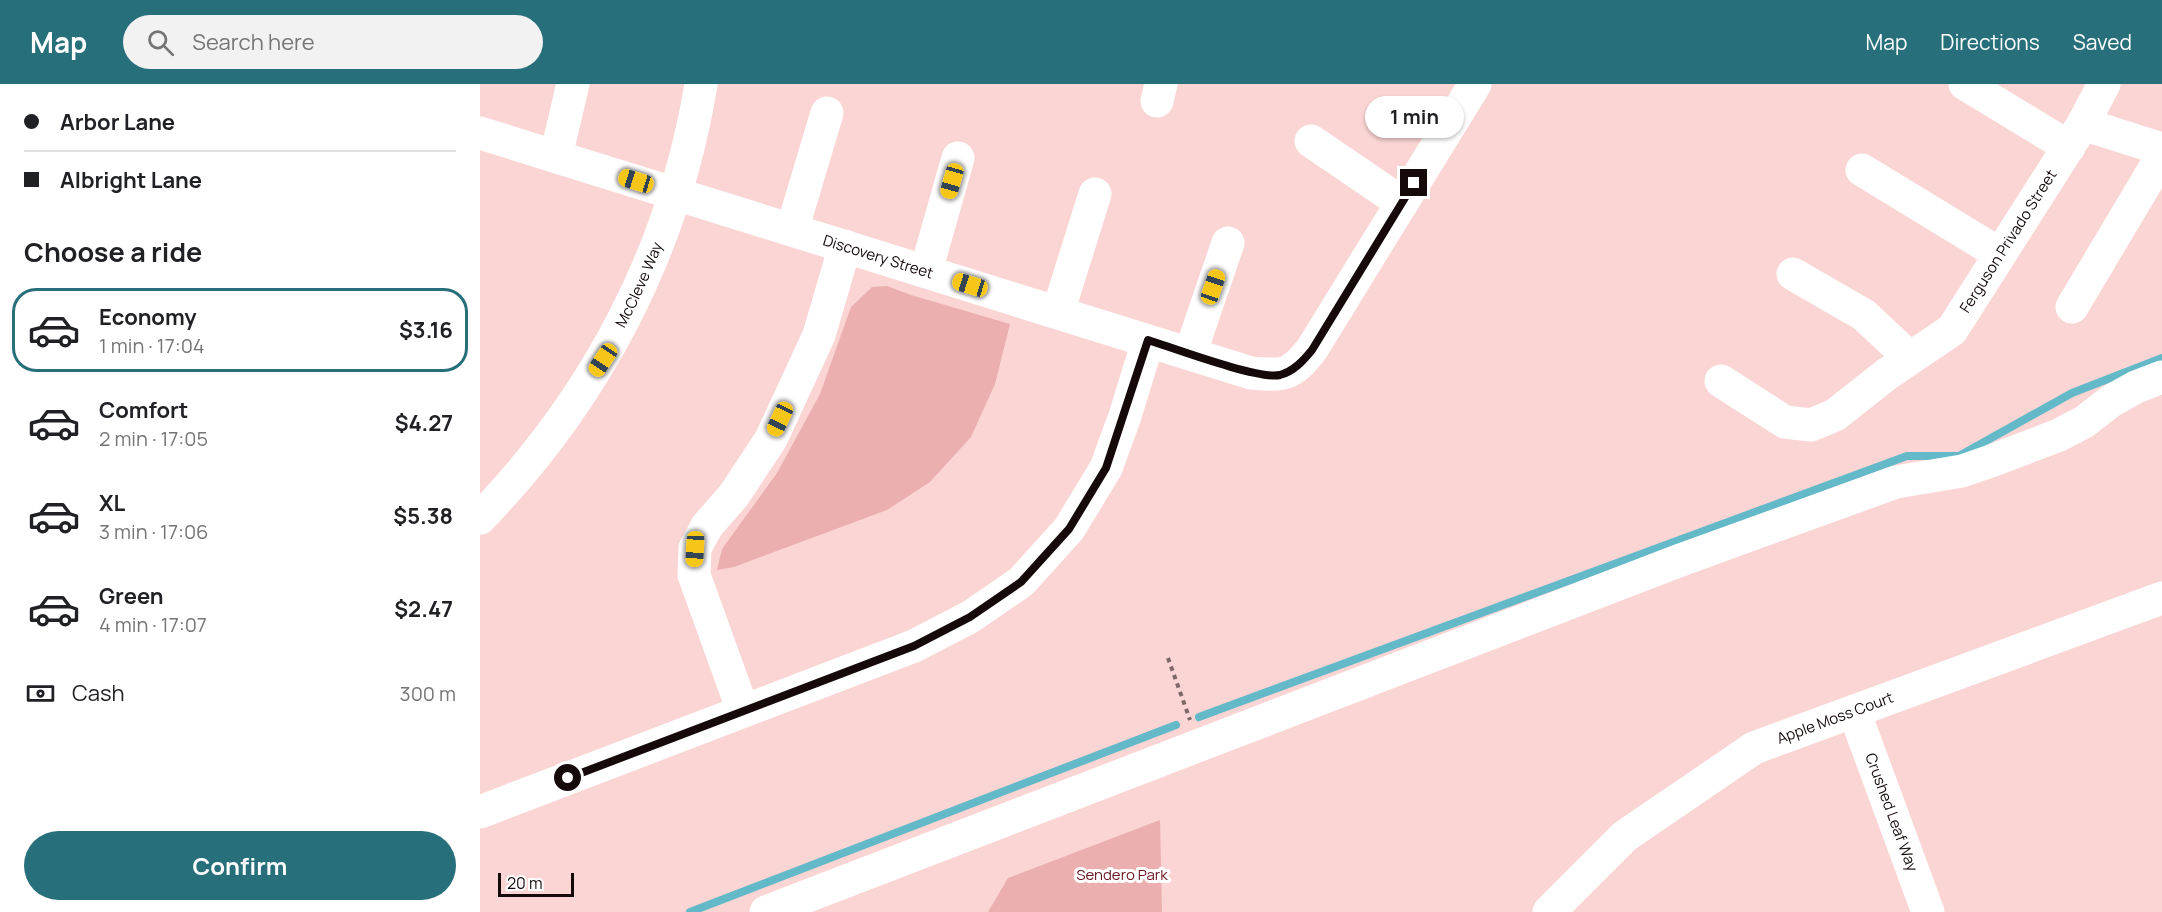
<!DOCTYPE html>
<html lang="en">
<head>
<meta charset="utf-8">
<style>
  body { margin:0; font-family:Manrope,sans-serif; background:#f2f2f2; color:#202124; height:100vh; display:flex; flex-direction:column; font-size:22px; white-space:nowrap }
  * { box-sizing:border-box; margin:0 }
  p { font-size:20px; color:#757577 }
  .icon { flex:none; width:33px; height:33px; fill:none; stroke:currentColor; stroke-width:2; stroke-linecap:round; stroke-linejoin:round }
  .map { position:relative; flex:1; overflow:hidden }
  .panel { display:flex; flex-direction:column; background:#fff; width:480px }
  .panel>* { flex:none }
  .top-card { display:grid; align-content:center; height:132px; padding:0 24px; background:#fff }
  .scale { position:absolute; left:18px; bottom:15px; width:76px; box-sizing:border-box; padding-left:6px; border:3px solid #15090a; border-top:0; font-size:16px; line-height:21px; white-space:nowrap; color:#15090a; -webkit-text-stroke:4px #fff; paint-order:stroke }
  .end { position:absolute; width:27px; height:27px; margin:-14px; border:8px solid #15090a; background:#fff; box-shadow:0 0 0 3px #fff }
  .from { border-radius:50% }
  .bubble { position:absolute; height:42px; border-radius:21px; background:#fff; box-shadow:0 2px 4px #0004; font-size:20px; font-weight:700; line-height:42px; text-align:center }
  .car { position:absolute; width:18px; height:36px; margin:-18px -9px; border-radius:8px; box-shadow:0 0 4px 2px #0007; background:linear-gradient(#f5c518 24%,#345 0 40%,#f5c518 0 76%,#345 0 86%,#f5c518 0) }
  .top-card b { display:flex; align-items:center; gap:21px; height:57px; font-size:22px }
  .top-card b+b { border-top:2px solid #e0e0e0 }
  .top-card i { width:15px; height:15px; background:#202124 }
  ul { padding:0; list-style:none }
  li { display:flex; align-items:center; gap:18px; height:84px; margin:0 12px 9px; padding:0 12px; border:3px solid transparent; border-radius:24px }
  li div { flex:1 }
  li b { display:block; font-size:22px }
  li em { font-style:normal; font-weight:700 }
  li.on { border-color:#276f7b }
  li>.icon { width:54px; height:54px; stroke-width:1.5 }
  h2 { padding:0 24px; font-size:27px; line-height:72px }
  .pay { display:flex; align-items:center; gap:15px; height:66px; padding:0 24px; font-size:22px }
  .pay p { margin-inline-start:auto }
  .primary-button { display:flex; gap:12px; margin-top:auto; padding:12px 24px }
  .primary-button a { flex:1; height:69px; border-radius:36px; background:#276f7b; color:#fff; font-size:24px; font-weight:700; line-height:69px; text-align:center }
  header { display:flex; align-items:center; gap:36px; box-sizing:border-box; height:84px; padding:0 30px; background:#276f7b; color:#fff }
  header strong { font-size:28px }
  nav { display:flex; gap:33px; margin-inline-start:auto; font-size:21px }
  .search { width:420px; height:54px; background:#f2f2f2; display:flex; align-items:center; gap:15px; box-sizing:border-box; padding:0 21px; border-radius:33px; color:#757577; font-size:22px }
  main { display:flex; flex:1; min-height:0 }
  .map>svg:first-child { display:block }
  .green { fill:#ebafaf }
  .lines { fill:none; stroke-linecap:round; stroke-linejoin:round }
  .stream { stroke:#63b9c8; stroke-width:8 }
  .path { stroke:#806868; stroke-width:4; stroke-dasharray:4.5 4.5; stroke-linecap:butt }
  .minor { stroke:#fff; stroke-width:33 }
  .route { stroke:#15090a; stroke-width:8 }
  .labels { text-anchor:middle; stroke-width:6; stroke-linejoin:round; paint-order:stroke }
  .street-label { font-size:15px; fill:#15090a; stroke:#fff }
  .park-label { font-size:15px; fill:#681520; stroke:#fff }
</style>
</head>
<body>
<header>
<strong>Map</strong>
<div class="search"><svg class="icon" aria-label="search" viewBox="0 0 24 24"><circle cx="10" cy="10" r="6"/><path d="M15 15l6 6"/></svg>Search here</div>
<nav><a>Map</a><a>Directions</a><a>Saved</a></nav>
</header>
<main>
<section class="panel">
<div class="top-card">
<b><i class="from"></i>Arbor Lane</b>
<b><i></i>Albright Lane</b>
</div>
<h2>Choose a ride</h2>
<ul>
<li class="on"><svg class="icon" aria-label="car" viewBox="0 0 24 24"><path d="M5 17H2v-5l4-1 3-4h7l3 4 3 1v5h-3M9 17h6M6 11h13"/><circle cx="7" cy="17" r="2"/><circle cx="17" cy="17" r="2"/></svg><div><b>Economy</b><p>1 min · 17:04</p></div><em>$3.16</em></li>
<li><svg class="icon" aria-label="car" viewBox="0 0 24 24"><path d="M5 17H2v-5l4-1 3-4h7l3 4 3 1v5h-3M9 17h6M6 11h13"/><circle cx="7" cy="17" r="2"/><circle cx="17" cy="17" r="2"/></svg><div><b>Comfort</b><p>2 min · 17:05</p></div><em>$4.27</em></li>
<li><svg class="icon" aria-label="car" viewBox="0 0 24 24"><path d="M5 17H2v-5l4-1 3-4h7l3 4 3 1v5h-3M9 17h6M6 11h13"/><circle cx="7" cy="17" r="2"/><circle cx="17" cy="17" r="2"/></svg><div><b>XL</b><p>3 min · 17:06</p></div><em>$5.38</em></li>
<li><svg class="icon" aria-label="car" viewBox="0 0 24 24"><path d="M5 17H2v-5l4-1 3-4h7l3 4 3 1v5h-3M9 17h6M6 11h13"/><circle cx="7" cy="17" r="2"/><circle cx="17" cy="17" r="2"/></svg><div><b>Green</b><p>4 min · 17:07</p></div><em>$2.47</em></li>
</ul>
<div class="pay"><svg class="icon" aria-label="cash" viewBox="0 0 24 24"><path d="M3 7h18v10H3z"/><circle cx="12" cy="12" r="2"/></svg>Cash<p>300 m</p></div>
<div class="primary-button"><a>Confirm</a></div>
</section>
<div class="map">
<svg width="1682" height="828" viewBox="0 0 1682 828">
  <rect width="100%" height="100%" fill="#fad5d4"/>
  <path class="green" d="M407,202L431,211L530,240L515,300L491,353L450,398L407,426L254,483L237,486L242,465L297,389L340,310L371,223L392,203Z
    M680,736L682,828H508L528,794Z"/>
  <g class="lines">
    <path class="stream" d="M719,633L1427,372H1479L1592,309L1682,274
      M210,828L696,641"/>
    <path class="path" d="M688,574L710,636"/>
    <g class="minor">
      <path d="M1485,0L1589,63"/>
      <path d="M677,17L681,0"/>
      <path d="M1603,40L1682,65"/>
      <path id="s1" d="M0,49L771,289C804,292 811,292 832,265L995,0"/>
      <path d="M831,57L922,119"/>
      <path d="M76,72L93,0"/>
      <path d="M1382,86L1520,170"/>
      <path d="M312,146L347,29"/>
      <path d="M446,187L478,74"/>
      <path d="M1313,190L1384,231L1430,274"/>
      <path d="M1592,223L1682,72"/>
      <path d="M578,228L615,110"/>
      <path d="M710,270L748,159"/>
      <path id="s2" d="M1241,297L1305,338L1331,341L1355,331L1407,290L1472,246L1603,40L1624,0"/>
      <path id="s3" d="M0,434C117,313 194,166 221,0"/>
      <path d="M263,627L214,491L215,464L227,442L254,411L291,355L339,251L365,162"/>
      <path id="s4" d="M1374,627L1448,828"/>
      <path d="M0,728L434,562L490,533L541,498L589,445L626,384L645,332L668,257"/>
      <path d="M286,828L1198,477L1416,398L1482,387L1511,377L1579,351L1604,338L1631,317L1656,303L1682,293"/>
      <path id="s5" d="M1069,828L1145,752L1274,664L1682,514"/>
    </g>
  </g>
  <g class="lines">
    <path class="route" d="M88,694L434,562L490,533L541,498L589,445L626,384L668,256C693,264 779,296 800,291C814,287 823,277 832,266L934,99"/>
  </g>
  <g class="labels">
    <g class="street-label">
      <text dy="5" stroke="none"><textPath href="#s2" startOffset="378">Ferguson Privado Street</textPath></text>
      <text dy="5" stroke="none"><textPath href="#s1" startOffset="417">Discovery Street</textPath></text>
      <text dy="5" stroke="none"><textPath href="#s3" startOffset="284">McCleve Way</textPath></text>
      <text dy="5" stroke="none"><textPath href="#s5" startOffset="350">Apple Moss Court</textPath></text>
      <text dy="5" stroke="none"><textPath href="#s4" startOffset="108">Crushed Leaf Way</textPath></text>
    </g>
    <g class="park-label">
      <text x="642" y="796">Sendero Park</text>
    </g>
  </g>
</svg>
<div class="scale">20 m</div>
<i class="end from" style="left:88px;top:694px"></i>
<i class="end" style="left:934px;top:99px"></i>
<div class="bubble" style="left:885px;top:12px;width:99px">1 min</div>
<i class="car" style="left:156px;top:97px;rotate:287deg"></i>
<i class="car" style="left:472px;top:97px;rotate:196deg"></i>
<i class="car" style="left:490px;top:201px;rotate:287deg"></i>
<i class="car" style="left:733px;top:203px;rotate:19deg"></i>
<i class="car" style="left:123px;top:276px;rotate:214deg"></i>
<i class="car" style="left:300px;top:335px;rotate:205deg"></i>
<i class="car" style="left:215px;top:465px;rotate:183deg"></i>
</div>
</main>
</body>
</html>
